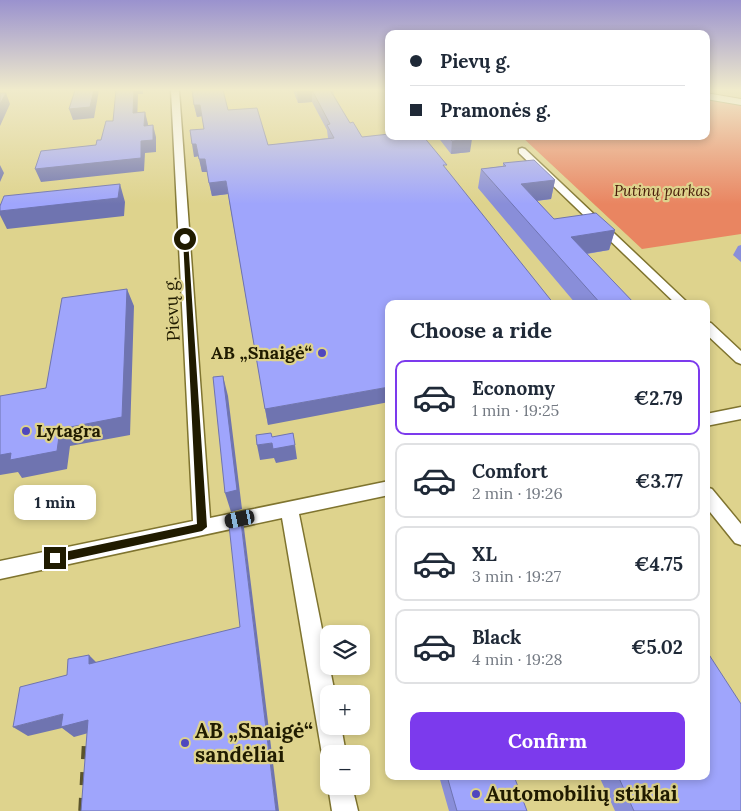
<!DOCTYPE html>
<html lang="en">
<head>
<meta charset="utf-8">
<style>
  body { margin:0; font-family:Lora,serif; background:#f2f2f3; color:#1f2937; height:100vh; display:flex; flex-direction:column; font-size:19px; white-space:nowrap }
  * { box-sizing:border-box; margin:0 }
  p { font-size:16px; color:#747a83 }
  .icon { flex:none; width:28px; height:28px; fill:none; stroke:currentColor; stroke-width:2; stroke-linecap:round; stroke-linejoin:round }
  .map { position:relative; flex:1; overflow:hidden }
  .details { position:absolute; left:385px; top:300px; width:325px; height:480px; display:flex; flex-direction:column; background:#fff; border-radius:10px; box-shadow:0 2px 8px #0003 }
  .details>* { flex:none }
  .hud { position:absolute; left:385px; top:30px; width:325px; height:110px; border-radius:10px; box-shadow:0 2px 8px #0003; display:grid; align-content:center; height:110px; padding:0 25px; background:#fff }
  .buttons { position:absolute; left:320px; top:625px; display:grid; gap:10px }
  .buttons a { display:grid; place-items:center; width:50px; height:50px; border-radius:10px; background:#fff; box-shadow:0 2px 8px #0003; font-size:25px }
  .end { position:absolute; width:22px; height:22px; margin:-11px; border:6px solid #201b00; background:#fff; box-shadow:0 0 0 2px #fff }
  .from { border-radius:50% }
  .bubble { position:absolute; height:35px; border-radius:10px; background:#fff; box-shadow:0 2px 8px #0003; font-size:16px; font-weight:800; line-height:35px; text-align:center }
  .car { position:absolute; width:15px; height:30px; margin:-15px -8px; border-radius:6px; box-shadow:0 0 4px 1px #0007; background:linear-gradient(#222 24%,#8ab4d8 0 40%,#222 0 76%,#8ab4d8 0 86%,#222 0) }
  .hud b { display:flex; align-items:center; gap:18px; height:48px; font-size:19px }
  .hud b+b { border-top:1px solid #e0e1e3 }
  .hud i { width:12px; height:12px; background:#1f2937 }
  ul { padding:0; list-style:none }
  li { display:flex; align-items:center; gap:15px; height:75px; margin:0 10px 8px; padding:0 15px; border:2px solid #e0e1e3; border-radius:10px }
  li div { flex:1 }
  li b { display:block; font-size:19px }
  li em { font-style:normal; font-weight:800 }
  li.on { border-color:#7c3aed }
  li>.icon { width:45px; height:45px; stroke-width:1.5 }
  h2 { padding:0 25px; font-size:22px; line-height:60px }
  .action { display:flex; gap:10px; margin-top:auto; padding:10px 25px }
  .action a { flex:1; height:58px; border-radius:10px; background:#7c3aed; color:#fff; font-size:20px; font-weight:800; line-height:58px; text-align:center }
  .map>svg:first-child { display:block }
  .green { fill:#e98561 }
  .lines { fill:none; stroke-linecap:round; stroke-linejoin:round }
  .minor-casing { stroke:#7f742f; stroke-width:3 }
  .major-casing { stroke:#7f742f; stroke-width:2 }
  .minor { fill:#fff; fill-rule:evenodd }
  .major { fill:#fff; fill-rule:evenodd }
  .rail { stroke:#5a532b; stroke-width:5.5; stroke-dasharray:13 13; stroke-linecap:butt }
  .wall { fill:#898ed9 }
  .shaded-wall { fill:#6f74b0 }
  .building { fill:#9fa5fc; stroke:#6f74b0 }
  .route { fill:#201b00 }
  .poi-dot { fill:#4f47be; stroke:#ded38d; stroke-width:2 }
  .labels { text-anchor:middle; stroke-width:4.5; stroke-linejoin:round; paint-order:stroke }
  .far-park-label { font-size:15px; font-style:italic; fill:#471a08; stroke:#ded38d }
  .street-label { font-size:18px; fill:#201b00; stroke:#ded38d }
  .poi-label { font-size:18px; font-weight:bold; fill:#201b00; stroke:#ded38d; text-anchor:end }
  .near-poi-label { font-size:21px; font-weight:bold; fill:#201b00; stroke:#ded38d; text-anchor:start }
</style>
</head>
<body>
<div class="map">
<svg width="741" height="811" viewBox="0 0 741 811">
  <rect width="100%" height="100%" fill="#ded38d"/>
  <path class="green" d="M706,99L741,105V234L642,249L521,136H706Z"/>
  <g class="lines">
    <g class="minor-casing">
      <path id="minor" d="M171,90H179L210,518L389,481V495L299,514L335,694H329V726H341L346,754H329V764L326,762L322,754L282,518L0,579V561L193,521Z
        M522,148L525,149L689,304H676L519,153V149Z
        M706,322L711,323L741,351V364L736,362L706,334Z
        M741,407V419L706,426V414Z
        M706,487L712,489L741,524V545L735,543L706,507Z
        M329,784V786H352L358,811H332L328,786Z"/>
    </g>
    <g class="major-casing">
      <path id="major" d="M706,93L741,99V105L706,99Z"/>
    </g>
    <use href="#minor" class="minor"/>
    <use href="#major" class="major"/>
    <path class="rail" d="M81,811L85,736"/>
  </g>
  <path class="wall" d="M293,90H333L334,95L350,123L268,425L228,194L212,196L207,172H202L199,156L194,157L204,129L202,116L197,117L194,105L228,110L268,145L328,138L327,130L312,102L298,103L294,93Z
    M437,136H469L470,152L451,154Z
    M503,163L555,180L551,199L537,201L554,219L615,230L609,250L587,254L635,304H576L478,188L481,169L503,166Z
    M741,245V262L733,255L738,246Z
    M439,776H514L527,811H449Z
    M599,776H706L741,811H615Z"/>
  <path class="shaded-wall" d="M94,90H99L94,118L73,120L69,109Z
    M134,90H143V94H138L137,125L133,113Z
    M312,90V102L298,103L297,91Z
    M6,93L10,104L0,126V104Z
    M194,105H200L202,116L197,117Z
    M145,112L148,124L147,138L144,126Z
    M153,125L156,137V152L145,153L144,171L41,182L35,169L141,141Z
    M472,139L470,152L451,154L452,141Z
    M192,144H196L199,156L194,157Z
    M199,159H205L208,172H202Z
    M0,165L4,173L0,182Z
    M555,180L551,199L517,203L521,184Z
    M226,181L228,194L212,196L209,183Z
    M120,184L125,202L124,216L7,229L0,215V211Z
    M615,230L609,250L565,257L571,237Z
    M127,289L134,306L130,435L70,446L67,469L22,478L18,472L0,475V455Z
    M223,376L228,396L242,509L231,512L225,493Z
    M389,387V402L268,425L265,409Z
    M272,443L274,448L295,445L297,459L276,463L274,458L260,460L257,445Z
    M240,514L244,528L279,811H276Z
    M89,655L100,666L89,664Z
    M63,714L88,720L99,730L74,737L62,728L28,736L13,727Z"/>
  <path class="building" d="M75,90H94L90,107L69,109Z
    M116,90H134L133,113L145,112L144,126L153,125V140L141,141V158L35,169L41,151L96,145L97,140H101L106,121H113Z
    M192,90H223L228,110L257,108L268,145L334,138L327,125L330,124L312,90L297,91V90H330L350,123L353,122L362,137L389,134V136H423L447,165H443L554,304H389V387L265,409L226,181L209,183L205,159H199L196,144H192L190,130L204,129L200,105H194Z
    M0,93H6L0,104Z
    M448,136H469L472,139L452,141Z
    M534,160L555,180L521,184L554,219L596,213L615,230L571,237L635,304H601L481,169L506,166L503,163Z
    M120,184L118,198L0,211V206L4,196Z
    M127,289L122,417L60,429L57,451L10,460L11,453L0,455V396L46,388L62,298Z
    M223,376L237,490L225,493L213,377Z
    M271,433L272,437L293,433L295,445L273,449L272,443L257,445L256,435Z
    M240,514L276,811H81L88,720L61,727L63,714L13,727L20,687L67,675L68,659L89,655V664L240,627L228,516Z
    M706,650L741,704V811H634L618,776H706Z
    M447,776H514L527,811H457Z"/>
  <linearGradient id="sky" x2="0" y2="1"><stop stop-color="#9a92ce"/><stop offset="0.44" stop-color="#f0ebcc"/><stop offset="1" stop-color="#f0ebcc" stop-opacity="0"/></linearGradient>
  <rect width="741" height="204" fill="url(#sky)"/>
  <path class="route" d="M183,238L188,239L207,527L202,531L55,563L52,562L50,558L55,554L197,524Z"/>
  <g class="poi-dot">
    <circle cx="322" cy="353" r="5"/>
    <circle cx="26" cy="431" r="5"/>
    <circle cx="185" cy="743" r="5"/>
    <circle cx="476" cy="794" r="5"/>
  </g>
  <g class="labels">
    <g class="far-park-label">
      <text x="662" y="196">Putinų parkas</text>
    </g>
    <g class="street-label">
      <text transform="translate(172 309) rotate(-93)" y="6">Pievų g.</text>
    </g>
    <g class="poi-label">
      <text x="312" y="359">AB „Snaigė“</text>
      <text x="36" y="437" text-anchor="start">Lytagra</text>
    </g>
    <g class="near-poi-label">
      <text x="195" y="738">AB „Snaigė“<tspan x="195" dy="24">sandėliai</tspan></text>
      <text x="486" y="801">Automobilių stiklai</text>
    </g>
  </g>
</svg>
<div class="buttons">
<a><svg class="icon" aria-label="layers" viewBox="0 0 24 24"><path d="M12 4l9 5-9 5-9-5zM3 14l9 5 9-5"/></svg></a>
<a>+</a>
<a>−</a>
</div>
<i class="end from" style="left:185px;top:239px"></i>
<i class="end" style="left:55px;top:558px"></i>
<div class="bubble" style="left:14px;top:485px;width:82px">1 min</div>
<i class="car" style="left:240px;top:519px;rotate:258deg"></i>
<div class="hud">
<b><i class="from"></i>Pievų g.</b>
<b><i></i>Pramonės g.</b>
</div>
<section class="details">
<h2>Choose a ride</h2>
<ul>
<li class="on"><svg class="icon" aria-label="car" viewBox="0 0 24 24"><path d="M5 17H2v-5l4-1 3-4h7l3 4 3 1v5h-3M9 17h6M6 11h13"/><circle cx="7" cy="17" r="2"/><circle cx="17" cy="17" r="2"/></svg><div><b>Economy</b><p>1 min · 19:25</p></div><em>€2.79</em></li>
<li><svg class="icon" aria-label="car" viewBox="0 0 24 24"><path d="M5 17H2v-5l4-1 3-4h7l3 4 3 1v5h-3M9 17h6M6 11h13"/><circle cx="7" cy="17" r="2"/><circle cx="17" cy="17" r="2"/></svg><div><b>Comfort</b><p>2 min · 19:26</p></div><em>€3.77</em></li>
<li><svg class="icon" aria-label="car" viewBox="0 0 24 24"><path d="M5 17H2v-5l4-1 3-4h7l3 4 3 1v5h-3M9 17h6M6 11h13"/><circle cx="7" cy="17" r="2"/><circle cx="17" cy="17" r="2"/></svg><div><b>XL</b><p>3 min · 19:27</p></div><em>€4.75</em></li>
<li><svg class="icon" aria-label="car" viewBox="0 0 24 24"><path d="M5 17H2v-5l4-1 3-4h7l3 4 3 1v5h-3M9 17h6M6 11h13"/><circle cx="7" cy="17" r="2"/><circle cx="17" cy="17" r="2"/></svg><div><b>Black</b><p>4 min · 19:28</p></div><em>€5.02</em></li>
</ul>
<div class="action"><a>Confirm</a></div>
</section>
</div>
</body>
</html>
